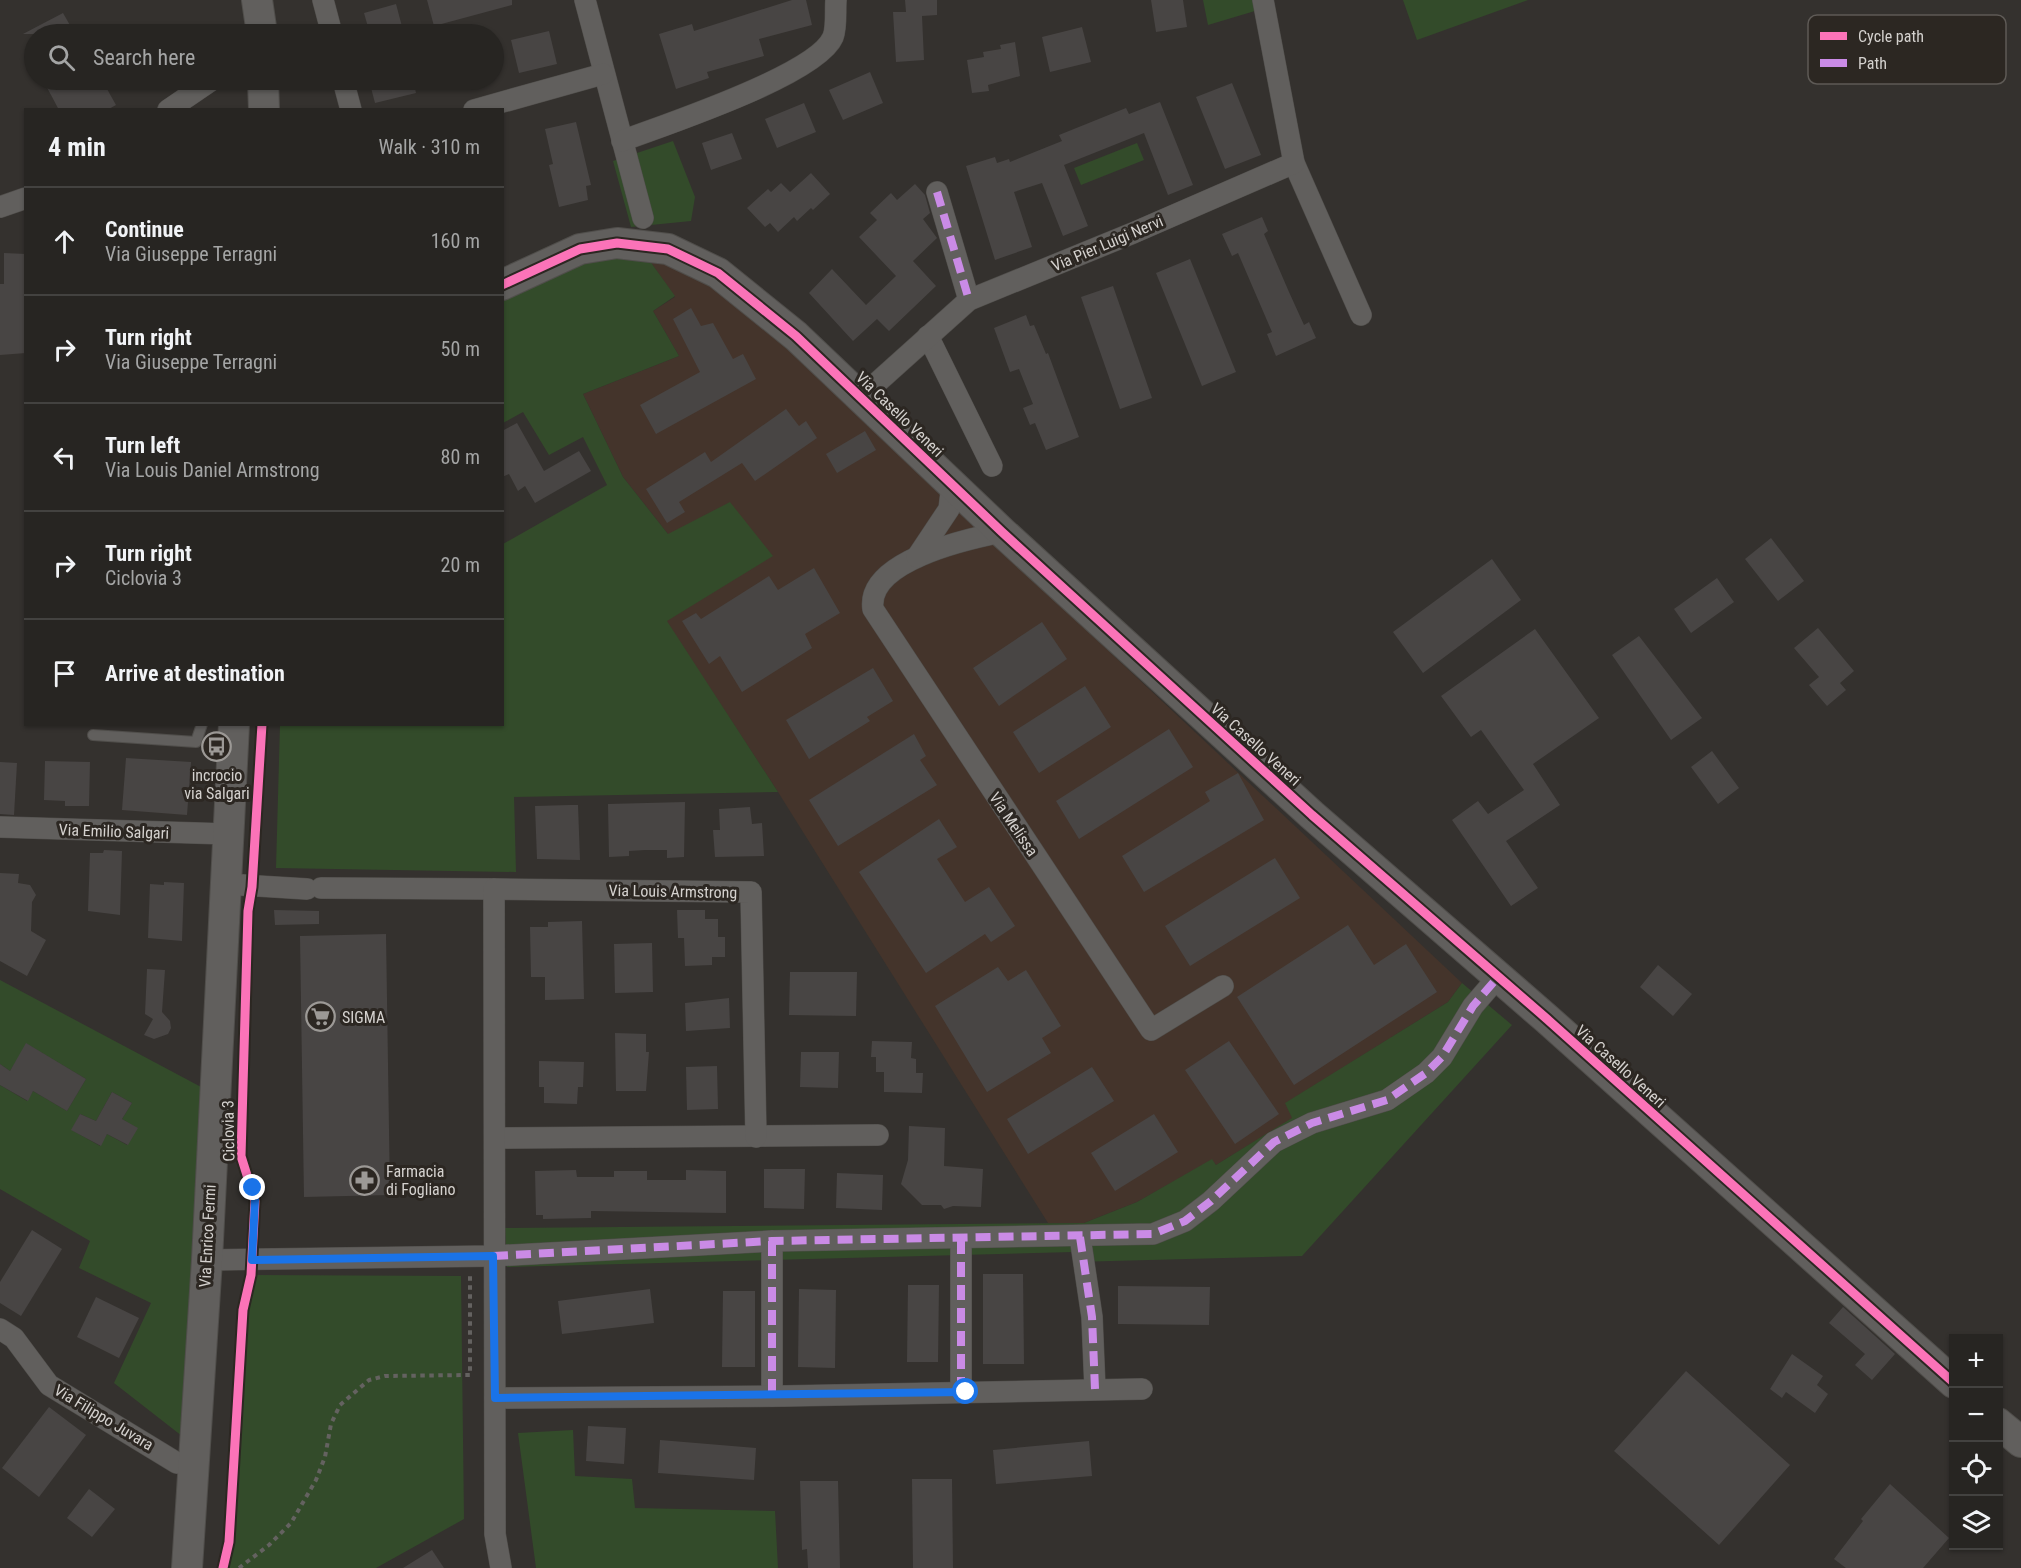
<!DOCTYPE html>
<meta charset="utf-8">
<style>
body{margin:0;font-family:"Roboto Condensed",sans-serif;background:#33312f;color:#f1f3f6}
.controls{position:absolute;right:18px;bottom:18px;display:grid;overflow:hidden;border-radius:0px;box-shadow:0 2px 4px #0004}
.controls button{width:54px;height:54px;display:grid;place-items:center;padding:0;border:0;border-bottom:2px solid #434240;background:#272522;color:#f1f3f6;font:30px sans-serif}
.stop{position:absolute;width:18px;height:18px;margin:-14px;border:4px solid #1a73e8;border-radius:50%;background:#fff}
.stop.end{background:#1a73e8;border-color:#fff;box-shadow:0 2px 6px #0008}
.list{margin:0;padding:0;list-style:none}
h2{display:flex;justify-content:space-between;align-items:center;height:78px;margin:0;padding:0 24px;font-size:26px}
h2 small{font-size:20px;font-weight:400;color:#a4a5a5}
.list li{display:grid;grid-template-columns:39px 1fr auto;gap:18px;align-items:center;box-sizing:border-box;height:108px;padding:0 24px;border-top:2px solid #434240}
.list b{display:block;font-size:22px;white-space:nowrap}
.list p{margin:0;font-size:20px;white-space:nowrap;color:#a4a5a5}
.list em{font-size:20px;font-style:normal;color:#a4a5a5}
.icon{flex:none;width:33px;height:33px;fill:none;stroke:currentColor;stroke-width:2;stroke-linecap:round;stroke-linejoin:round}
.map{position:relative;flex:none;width:2021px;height:1568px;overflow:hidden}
.search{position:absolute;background:#272522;box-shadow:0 2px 4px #0004;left:24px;top:24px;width:480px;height:66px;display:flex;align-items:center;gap:15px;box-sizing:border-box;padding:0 21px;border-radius:33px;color:#a4a5a5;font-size:22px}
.panel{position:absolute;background:#272522;box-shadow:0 2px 4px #0004;left:24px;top:108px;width:480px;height:618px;border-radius:0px}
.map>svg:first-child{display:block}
.industrial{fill:#44342b}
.green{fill:#334b2a;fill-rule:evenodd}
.building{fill:#484544}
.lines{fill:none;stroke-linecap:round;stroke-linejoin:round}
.lane-casing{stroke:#504e4b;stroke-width:12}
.street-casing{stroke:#504e4b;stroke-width:22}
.secondary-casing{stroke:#504e4b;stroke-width:32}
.path{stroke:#646260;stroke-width:4;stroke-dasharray:4.5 4.5;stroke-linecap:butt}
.lane{stroke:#615f5d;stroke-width:10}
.street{stroke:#615f5d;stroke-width:21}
.secondary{stroke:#615f5d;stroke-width:30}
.quiet{stroke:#ca8be6;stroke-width:8;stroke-dasharray:15 8;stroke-linecap:butt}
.cycleway-casing{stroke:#2c2722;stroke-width:13}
.cycleway{stroke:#fb73b8;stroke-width:9}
.route{stroke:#1a73e8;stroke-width:8}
.labels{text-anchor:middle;stroke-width:6;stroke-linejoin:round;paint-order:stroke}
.street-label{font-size:16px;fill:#d4d1ce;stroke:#2c2722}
.poi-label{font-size:16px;fill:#d4d1ce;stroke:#2c2722;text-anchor:start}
.key{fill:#2c2722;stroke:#5e5a56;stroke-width:1.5}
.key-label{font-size:16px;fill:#d4d1ce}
</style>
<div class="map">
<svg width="2021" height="1568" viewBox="0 0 2021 1568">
<rect width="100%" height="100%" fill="#34312e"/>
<path class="industrial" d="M647,257L716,282L1462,983L1448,1002L1286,1103L1293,1118L1216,1165L1212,1160L1137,1202L1084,1223H1048L778,792L666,621L772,555L668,534L623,477L583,394L679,356L653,311L675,297Z"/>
<g class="green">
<path d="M1203,0H1263L1265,8L1208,25Z"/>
<path d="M1403,0H1528L1417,40Z"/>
<path d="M673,141L695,197L691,221L631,227L613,161Z"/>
<path d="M1137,143L1144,160L1081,185L1074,168Z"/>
<path d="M582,257H647L675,296L653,311L679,356L583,394L623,477L668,534L730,502L773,556L667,621L778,792L514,797L516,872L276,868L280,725L502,724L503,544L607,485L583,437L549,455L523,412L503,423V296Z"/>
<path d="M0,980L203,1088L182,1436L114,1383L151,1303L79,1268L90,1241L0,1189V1085L27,1101L33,1091L67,1111L86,1079L27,1044L10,1071L0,1064ZM112,1092L132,1103L122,1119L137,1128L127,1145L107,1134L100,1146L72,1130L80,1114L96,1121Z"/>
<path d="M1462,983L1512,1025L1302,1256L1074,1262V1252L507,1267L505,1228L1084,1223L1137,1202L1212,1159L1216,1165L1292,1118L1285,1103L1448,1002Z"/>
<path d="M251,1275L461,1276L464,1519L376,1568H222L229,1542L243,1310Z"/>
<path d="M573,1430L575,1476L632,1479L635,1508L775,1511L778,1568H536L518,1433Z"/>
</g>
<g class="building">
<path d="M427,0H512V5L434,26Z"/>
<path d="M792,0H806L812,25L759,39L764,56L707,72L709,78L676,89L659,34L692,24L694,31Z"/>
<path d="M905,0H937V15L922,16L924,60L896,62L893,12H906Z"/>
<path d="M1151,0H1183L1187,27L1156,32Z"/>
<path d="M396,4L404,34H370L364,13Z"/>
<path d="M63,13L75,34H23Z"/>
<path d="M1082,27L1091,62L1050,72L1042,37Z"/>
<path d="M549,31L557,64L519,73L511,40Z"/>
<path d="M1015,42L1020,76L988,85L989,91L972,93L967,60L984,57L983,52L1001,49L1000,45Z"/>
<path d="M870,72L883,103L843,120L829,90Z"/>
<path d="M43,80H102L116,105L107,110H59Z"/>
<path d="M369,80H413L416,93L375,103Z"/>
<path d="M1232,83L1261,155L1225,169L1196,97Z"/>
<path d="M1160,102L1193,185L1168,195L1144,133L1064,165L1088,226L1063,236L1042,183L1014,192L1032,247L995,260L966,166L995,157L997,163L1009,159L1010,162L1062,141L1059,135L1126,108L1129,114Z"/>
<path d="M804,103L816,132L777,148L765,119Z"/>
<path d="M576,122L591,185L586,186L588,200L559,207L549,165L553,164L545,129Z"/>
<path d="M732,133L742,159L711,170L702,143Z"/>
<path d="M811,173L830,194L813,210L811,208L797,221L794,217L778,232L770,223L765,227L747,208L768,189L771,192L781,183L790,192Z"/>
<path d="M915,184L925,195L930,213L923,219L937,238L913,261L936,286L889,331L877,319L853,341L809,293L832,269L866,305L896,276L859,237L877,220L870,213L891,193L897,200Z"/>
<path d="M1262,217L1268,231L1264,234L1289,292L1304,325L1309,322L1316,338L1276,356L1267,334L1272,332L1238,253L1232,256L1222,234Z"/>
<path d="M4,253L26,254V353L0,355V284H4Z"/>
<path d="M1190,259L1236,372L1202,386L1156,273Z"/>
<path d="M1113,286L1152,398L1120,409L1081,297Z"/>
<path d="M691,308L701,326L713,323L733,359L743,354L756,379L656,434L640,405L700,372L673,319Z"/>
<path d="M1026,315L1030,326L1034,325L1046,354L1048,353L1079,437L1046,450L1035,423L1030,425L1023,408L1033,404L1019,369L1010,372L994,328Z"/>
<path d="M786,409L799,426L806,421L817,438L755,481L742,463L679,502L685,512L667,523L646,489L705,452L711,462Z"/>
<path d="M517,423L544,471L579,451L591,471L535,503L525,486L518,491L509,474L502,477V431Z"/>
<path d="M865,431L876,450L837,473L826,454Z"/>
<path d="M1771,538L1804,581L1778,601L1745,559Z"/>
<path d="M1492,559L1521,600L1423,673L1393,632Z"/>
<path d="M814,568L840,613L805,634L812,648L742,692L720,656L709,664L682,621L696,613L701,619L769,576L778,590Z"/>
<path d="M1717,578L1734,602L1691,633L1674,609Z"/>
<path d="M1042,622L1067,659L999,706L973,668Z"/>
<path d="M1818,628L1854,671L1840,683L1846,690L1827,706L1809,685L1819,677L1794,648Z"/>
<path d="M1535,629L1599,718L1533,764L1560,805L1506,841L1538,888L1511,906L1452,820L1478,801L1488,814L1524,790L1481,730L1471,737L1441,696Z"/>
<path d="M1639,636L1702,718L1671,740L1612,655Z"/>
<path d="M873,668L893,701L867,717L870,721L809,759L786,720Z"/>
<path d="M1085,686L1111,727L1039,773L1013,732Z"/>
<path d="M1169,729L1193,767L1079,839L1056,801Z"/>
<path d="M914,734L926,756L920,760L937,785L838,846L809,800Z"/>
<path d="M1712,751L1739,788L1718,804L1691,767Z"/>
<path d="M126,758L191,762L187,815L122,810Z"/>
<path d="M45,761L90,762L89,806H65V801L44,800Z"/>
<path d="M0,762L17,763L14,815L0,814Z"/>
<path d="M1238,773L1264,820L1144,892L1122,856L1210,801L1205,792Z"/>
<path d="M685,802L684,857L667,858V850H645L629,851V856L609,857L608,804Z"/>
<path d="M570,805H578L580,860L537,859L535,806Z"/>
<path d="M750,807L752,824L762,823L764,856L715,857L713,830H720L719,809Z"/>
<path d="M939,819L957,847L937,859L965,902L989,887L1015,926L991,942L985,934L926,973L859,872Z"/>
<path d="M104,850L122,851L120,915L88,911L90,853H103Z"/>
<path d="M1275,858L1300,898L1190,966L1165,926Z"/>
<path d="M0,873L19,874L18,883L30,885L36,895L32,902L31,931L46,940L27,976L0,961Z"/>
<path d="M164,882L184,883L182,941L148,938L150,884L164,885Z"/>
<path d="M274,910L319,911V924L275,925Z"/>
<path d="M677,910H705V919H718V937H725V957H712V965L685,966L684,938H678Z"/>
<path d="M582,921L584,999L545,1000V977H531L530,927H548V922Z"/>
<path d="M1348,925L1374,965L1406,944L1437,992L1294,1085L1237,997Z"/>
<path d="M386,934L390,1195L304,1197L300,936Z"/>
<path d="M652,943L653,992L615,993L614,944Z"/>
<path d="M1658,965L1692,994L1673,1016L1640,987Z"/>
<path d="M998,967L1008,981L1026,970L1061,1026L1042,1038L1051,1053L987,1092L935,1006Z"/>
<path d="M147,969L165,970L162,1012L170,1021L171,1028L168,1034L154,1039L144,1035L153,1019L145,1014Z"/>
<path d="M790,972H857L856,1016L789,1015Z"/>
<path d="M729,998L730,1028L686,1031L685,1003Z"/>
<path d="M615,1033L646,1034V1052H649L646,1091H616Z"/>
<path d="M872,1041L912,1042L911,1058L916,1059V1073H923L922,1093L884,1092V1072H876V1057H871Z"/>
<path d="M1229,1041L1279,1114L1235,1144L1185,1070Z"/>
<path d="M26,1043L86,1079L67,1111L33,1091L28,1101L0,1085V1064L10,1071Z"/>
<path d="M801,1052H839L838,1088L800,1087Z"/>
<path d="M539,1061L584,1062L583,1087H578L577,1104L544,1103V1087H539Z"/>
<path d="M717,1066L718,1109L687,1110L686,1067Z"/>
<path d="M1092,1067L1114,1101L1028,1154L1007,1119Z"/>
<path d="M112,1092L132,1103L122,1119L138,1128L128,1145L107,1134L101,1146L71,1130L80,1114L96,1121Z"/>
<path d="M1154,1114L1178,1152L1115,1191L1091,1153Z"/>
<path d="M909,1126L945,1128L944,1166L983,1169L981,1207L953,1206L944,1209L941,1205H922L901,1184L908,1160Z"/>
<path d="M764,1169H805L804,1209L764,1208Z"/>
<path d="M576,1170L577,1177H614V1171H647V1180H686V1170L726,1171V1213L591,1211V1218L543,1219V1215H536L535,1171Z"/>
<path d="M837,1173L883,1175L882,1210L836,1208Z"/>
<path d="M32,1230L62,1249L21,1316L0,1303V1282Z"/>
<path d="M983,1274H1023L1024,1364H983Z"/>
<path d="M908,1285H939L938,1362H907Z"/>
<path d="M1118,1286L1210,1287L1209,1325L1118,1324Z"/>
<path d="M650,1289L654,1323L562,1334L558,1301Z"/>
<path d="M799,1289L836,1290L835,1368L798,1367Z"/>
<path d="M723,1291H755V1367H722Z"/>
<path d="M96,1297L139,1318L119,1358L77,1337Z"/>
<path d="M1843,1307L1895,1354L1872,1380L1855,1365L1865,1354L1829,1323Z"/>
<path d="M1792,1354L1823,1376L1817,1385L1828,1394L1815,1413L1786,1392L1782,1398L1770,1389Z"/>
<path d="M1686,1371L1790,1465L1719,1545L1614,1451Z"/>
<path d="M49,1407L86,1435L39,1497L2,1468Z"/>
<path d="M588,1426L626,1428L624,1464L586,1461Z"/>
<path d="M660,1440L756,1448L754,1480L658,1473Z"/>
<path d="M1089,1441L1092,1476L996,1484L993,1450Z"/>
<path d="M912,1479H952L953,1568H913Z"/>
<path d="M800,1481H838L840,1568H808L807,1549L802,1550Z"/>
<path d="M1890,1484L1949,1538L1923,1568H1846L1834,1559L1863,1521L1861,1519Z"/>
<path d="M89,1489L115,1509L92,1537L67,1518Z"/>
<path d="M432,1550L444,1568H403Z"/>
</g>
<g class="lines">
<defs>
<path id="lane" d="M93,735L196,742L202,724"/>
<g id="street">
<path d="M323,0L332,34"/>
<path d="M585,0L643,218"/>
<path d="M343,80L351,110"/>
<path d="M168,110L212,80"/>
<path d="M474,110L603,74"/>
<path d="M622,141C664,125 817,75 833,37C837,27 835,10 836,0"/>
<path d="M1294,163L1361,315"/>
<path d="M937,192L969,300"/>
<path d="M0,207L26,198"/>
<path d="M928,336L992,466"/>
<path d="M861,397L969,300L1133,233L1294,163L1263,0"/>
<path d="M1002,532C967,539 866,561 873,609L1151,1030L1223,986"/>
<path d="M917,557L949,509L952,484"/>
<path d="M0,827L228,834"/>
<path d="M225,884L307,889"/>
<path d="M321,888L494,889"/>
<path d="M495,1138L878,1135"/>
<path d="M1080,1237L1092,1317L1095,1389"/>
<path d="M961,1239V1392"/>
<path d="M772,1241V1396"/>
<path d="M207,1260L493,1256L772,1241L1153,1234L1185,1221L1211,1201L1274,1142L1312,1123L1387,1100L1426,1073L1442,1057L1473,1006L1498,977"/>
<path d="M0,1329L14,1338L49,1385L177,1463L194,1464"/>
<path d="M495,1398L784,1396L1142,1389"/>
<path d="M501,1568L495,1534L494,889L751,892L756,1137"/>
</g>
<g id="secondary">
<path d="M257,0L262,34"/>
<path d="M263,80L264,110"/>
<path d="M502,285L580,249L617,243L668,249L718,273L796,336L1002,532L1312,815L1547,1019L1954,1383"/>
<path d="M1998,1423L2021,1442"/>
<path d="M187,1568L207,1260L234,724"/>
</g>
</defs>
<use href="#lane" class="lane-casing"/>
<use href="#street" class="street-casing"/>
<use href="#secondary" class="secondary-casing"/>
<path class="path" d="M239,1568L269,1545L291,1523L316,1480L325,1457L331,1424L340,1405L369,1380L385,1376L470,1375V1276"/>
<use href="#lane" class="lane"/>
<use href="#street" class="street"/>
<use href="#secondary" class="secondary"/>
<g class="quiet">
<path d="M937,192L969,300"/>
<path d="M1080,1237L1092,1317L1095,1389"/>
<path d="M961,1239V1392"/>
<path d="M772,1241V1396"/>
<path d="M493,1256L772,1241L1153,1234L1185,1221L1211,1201L1274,1142L1312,1123L1387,1100L1426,1073L1442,1057L1473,1006L1498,977"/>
</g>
<defs>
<g id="cycleway">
<path d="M502,285L580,249L617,243L668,249L718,273L796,336L1002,532L1312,815L1547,1019L1954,1383"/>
<path d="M223,1568L229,1542L243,1310L251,1275L255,1201L241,1156L248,911L252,887L262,724"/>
</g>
</defs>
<use href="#cycleway" class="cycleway-casing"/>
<use href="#cycleway" class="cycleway"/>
</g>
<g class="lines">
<path class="route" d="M253,1188L255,1200L252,1260L493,1256L495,1398L966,1392"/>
</g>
<defs>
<symbol id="bus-ring" viewBox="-11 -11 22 22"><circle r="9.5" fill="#2c2722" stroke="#9c9996" stroke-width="1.5"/><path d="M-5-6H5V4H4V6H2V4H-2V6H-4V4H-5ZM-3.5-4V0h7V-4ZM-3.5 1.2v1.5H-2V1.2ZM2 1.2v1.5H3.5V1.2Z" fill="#9c9996"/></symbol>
<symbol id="supermarket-ring" viewBox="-11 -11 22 22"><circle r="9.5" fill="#2c2722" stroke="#9c9996" stroke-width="1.5"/><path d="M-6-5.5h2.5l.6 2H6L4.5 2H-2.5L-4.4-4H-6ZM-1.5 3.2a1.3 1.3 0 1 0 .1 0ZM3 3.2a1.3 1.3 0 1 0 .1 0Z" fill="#9c9996"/></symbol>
<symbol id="pharmacy-ring" viewBox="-11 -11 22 22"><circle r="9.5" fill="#2c2722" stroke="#9c9996" stroke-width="1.5"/><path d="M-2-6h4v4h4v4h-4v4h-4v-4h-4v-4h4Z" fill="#9c9996"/></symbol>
</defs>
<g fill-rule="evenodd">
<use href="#bus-ring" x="200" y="730" width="33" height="33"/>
<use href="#supermarket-ring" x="304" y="1000" width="33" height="33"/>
<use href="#pharmacy-ring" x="348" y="1164" width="33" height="33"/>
</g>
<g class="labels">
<g class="street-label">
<text transform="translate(1107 243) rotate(-23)" y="6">Via Pier Luigi Nervi</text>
<text transform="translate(900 414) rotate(44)" y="6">Via Casello Veneri</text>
<text transform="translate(1256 744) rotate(42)" y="6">Via Casello Veneri</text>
<text transform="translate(1014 824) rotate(56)" y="6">Via Melissa</text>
<text transform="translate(114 831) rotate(2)" y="6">Via Emilio Salgari</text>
<text transform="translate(673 891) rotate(1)" y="6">Via Louis Armstrong</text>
<text transform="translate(1621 1066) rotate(42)" y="6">Via Casello Veneri</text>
<text transform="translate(228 1131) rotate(-91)" y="6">Ciclovia 3</text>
<text transform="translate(207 1236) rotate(-87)" y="6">Via Enrico Fermi</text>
<text transform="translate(104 1417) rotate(31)" y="6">Via Filippo Juvara</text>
</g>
<g class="poi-label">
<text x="217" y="781" text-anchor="middle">incrocio<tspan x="217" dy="18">via Salgari</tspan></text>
<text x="342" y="1023">SIGMA</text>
<text x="386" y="1177">Farmacia<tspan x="386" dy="18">di Fogliano</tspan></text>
</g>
</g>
<rect x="1808" y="15" width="198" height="69" rx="9" class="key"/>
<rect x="1820" y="32" width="27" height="8" fill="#fb73b8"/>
<rect x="1820" y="59" width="27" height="8" fill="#ca8be6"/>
<g class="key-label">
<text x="1858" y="42">Cycle path</text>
<text x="1858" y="69">Path</text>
</g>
</svg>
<div class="controls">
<button>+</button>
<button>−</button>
<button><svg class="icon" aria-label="locate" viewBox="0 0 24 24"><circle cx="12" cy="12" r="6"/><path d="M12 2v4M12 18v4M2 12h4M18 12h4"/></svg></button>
<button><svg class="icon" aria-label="layers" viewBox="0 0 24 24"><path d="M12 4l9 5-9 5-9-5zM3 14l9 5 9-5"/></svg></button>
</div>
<div class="stop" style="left:966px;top:1392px"></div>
<div class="stop end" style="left:253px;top:1188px"></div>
<div class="search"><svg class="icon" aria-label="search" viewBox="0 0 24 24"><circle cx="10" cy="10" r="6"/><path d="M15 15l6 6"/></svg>Search here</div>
<section class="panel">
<h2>4 min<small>Walk · 310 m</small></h2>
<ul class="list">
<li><svg class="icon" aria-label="ahead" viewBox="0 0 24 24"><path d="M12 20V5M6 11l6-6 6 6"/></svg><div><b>Continue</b><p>Via Giuseppe Terragni</p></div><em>160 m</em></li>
<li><svg class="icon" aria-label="right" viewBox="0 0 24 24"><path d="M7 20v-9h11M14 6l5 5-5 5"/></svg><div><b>Turn right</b><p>Via Giuseppe Terragni</p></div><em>50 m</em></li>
<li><svg class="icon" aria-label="left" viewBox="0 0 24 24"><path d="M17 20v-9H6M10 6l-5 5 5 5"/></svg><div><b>Turn left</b><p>Via Louis Daniel Armstrong</p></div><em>80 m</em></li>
<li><svg class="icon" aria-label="right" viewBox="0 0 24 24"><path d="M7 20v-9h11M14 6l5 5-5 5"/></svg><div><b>Turn right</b><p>Ciclovia 3</p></div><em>20 m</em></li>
<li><svg class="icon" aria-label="arrive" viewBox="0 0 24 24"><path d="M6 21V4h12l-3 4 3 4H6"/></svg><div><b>Arrive at destination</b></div></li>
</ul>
</section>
</div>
